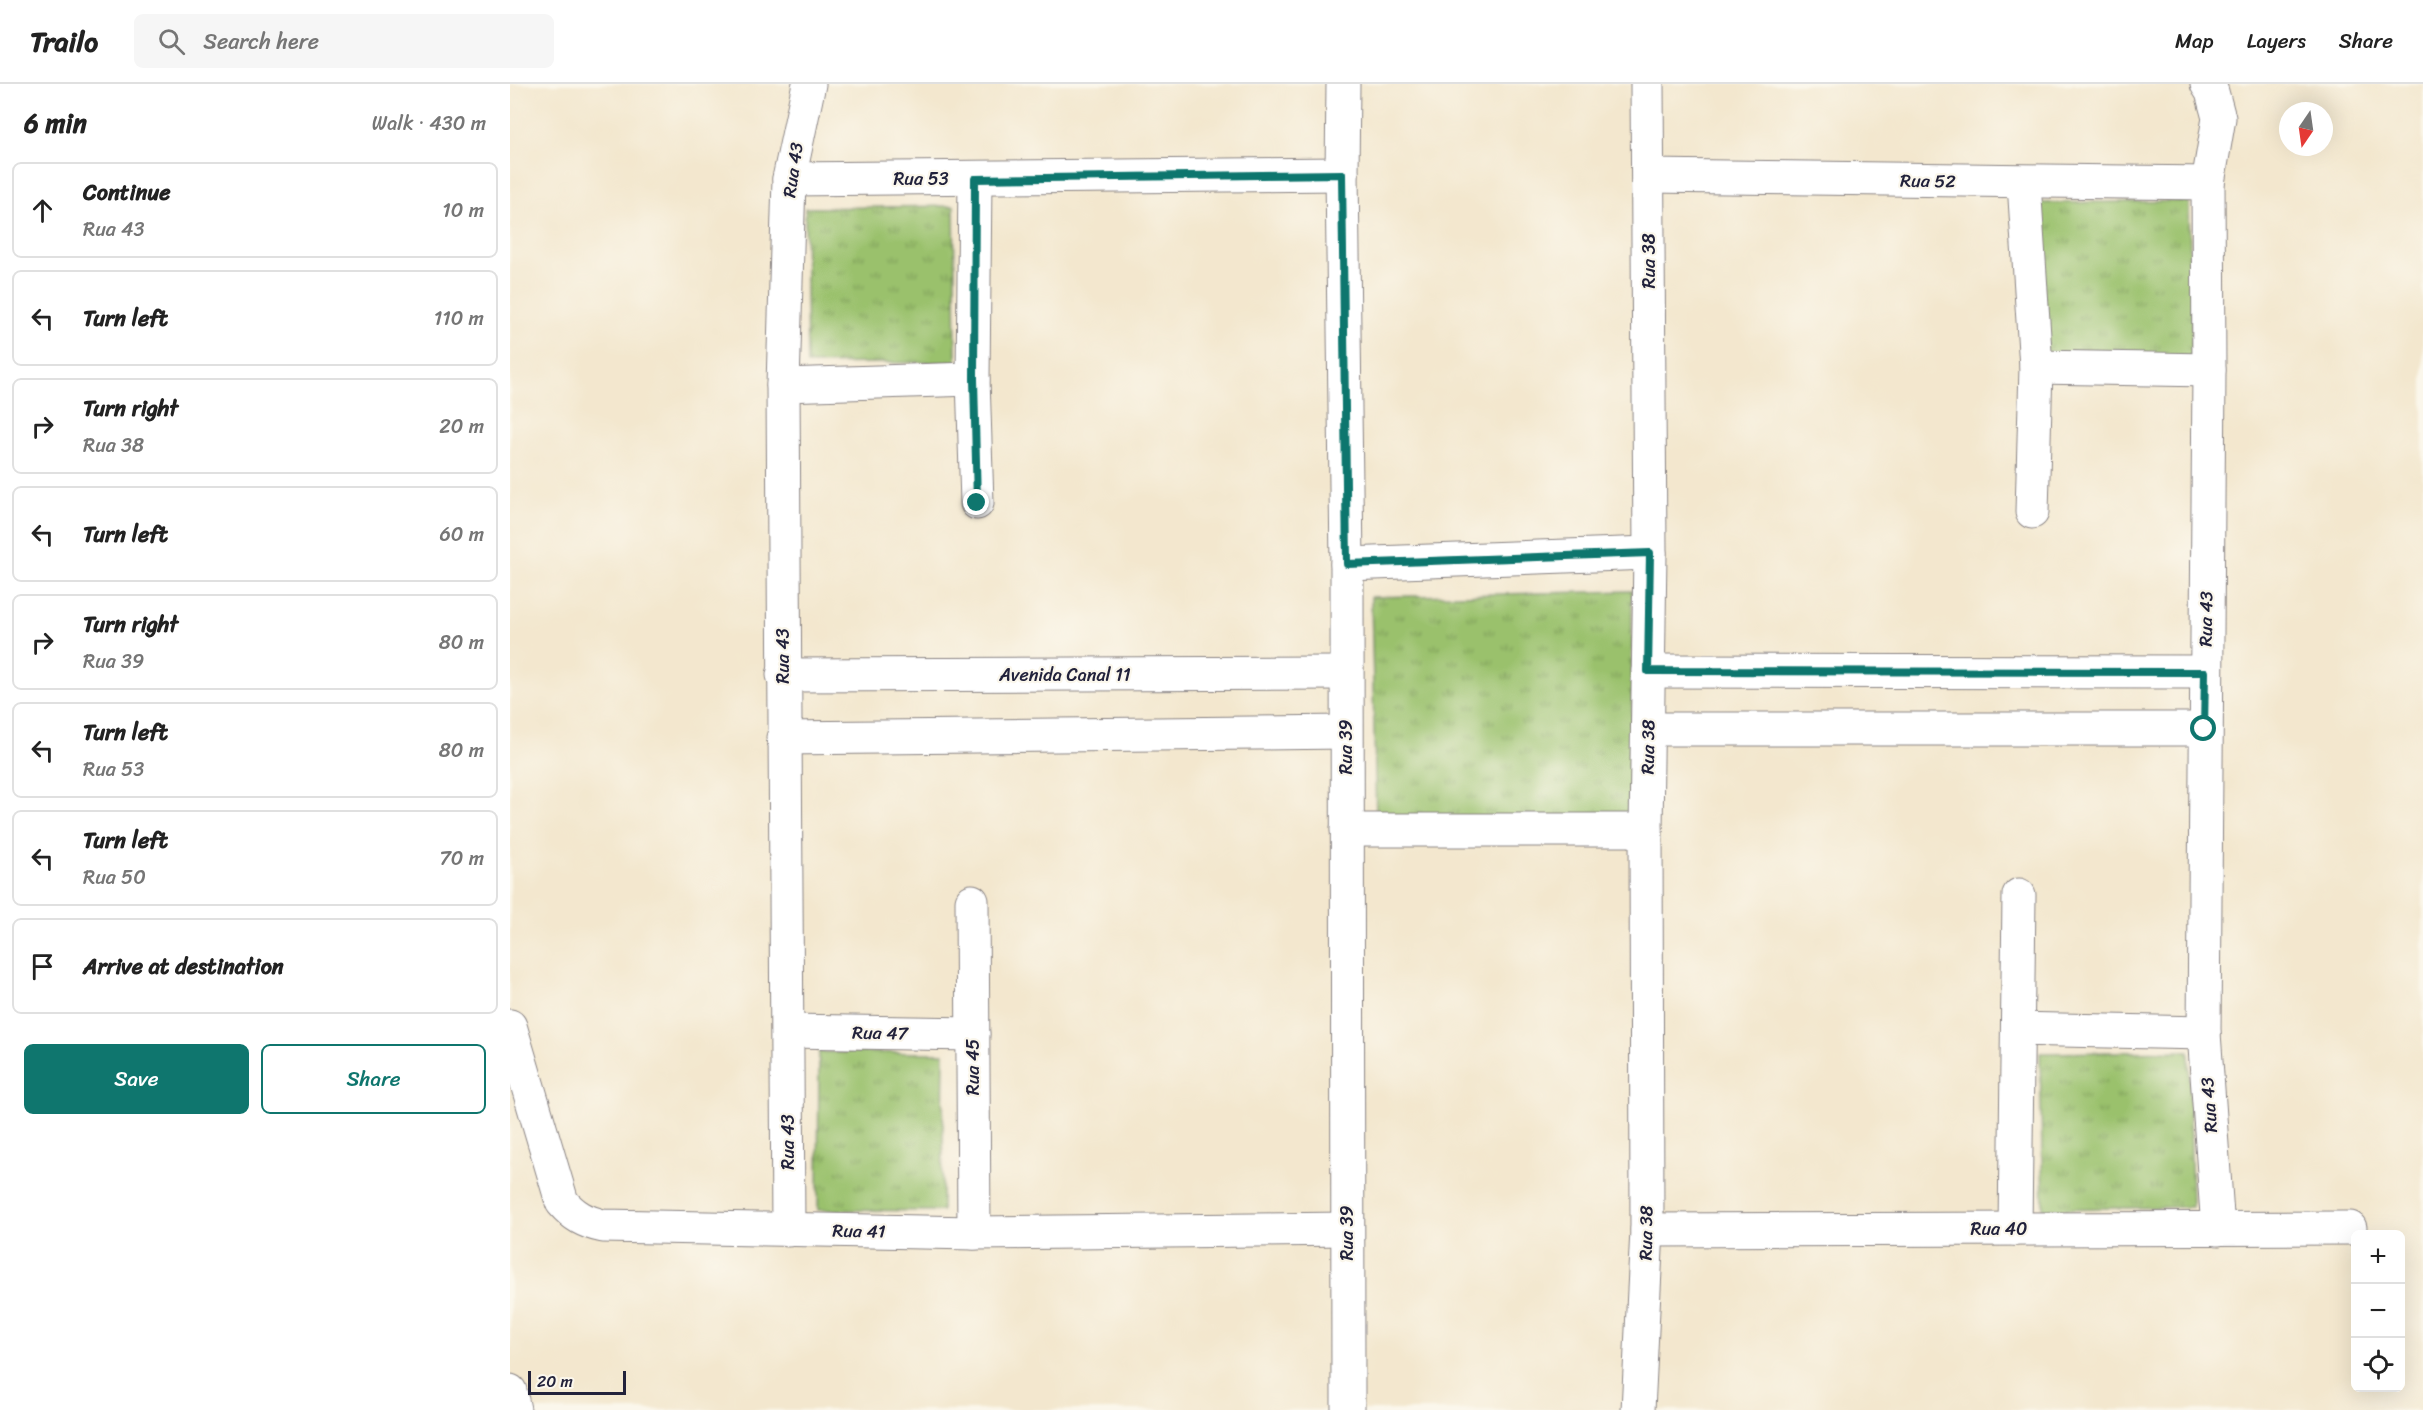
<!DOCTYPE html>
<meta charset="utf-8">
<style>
body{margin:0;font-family:Sriracha,sans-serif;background:#f6f6f6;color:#222}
.controls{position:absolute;right:18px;bottom:18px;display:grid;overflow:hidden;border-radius:9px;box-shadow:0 6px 24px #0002}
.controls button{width:54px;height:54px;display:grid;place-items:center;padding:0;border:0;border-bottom:2px solid #e0e0e0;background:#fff;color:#222;font:30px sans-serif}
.compass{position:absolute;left:1769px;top:18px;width:54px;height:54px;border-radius:50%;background:#fff;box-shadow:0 6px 24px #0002;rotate:193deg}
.scale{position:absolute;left:18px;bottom:15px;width:98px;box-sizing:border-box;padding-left:6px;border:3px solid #22223b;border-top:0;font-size:16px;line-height:21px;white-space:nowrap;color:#22223b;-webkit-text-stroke:4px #fbf7ec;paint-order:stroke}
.stop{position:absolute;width:18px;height:18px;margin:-14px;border:4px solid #0f766e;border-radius:50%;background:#fff}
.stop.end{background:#0f766e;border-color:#fff;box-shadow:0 2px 6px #0008}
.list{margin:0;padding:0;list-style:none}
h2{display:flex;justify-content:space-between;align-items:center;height:78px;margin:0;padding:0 24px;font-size:26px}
h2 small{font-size:20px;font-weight:400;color:#767676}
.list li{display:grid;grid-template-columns:39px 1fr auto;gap:18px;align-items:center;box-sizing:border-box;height:96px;margin:0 12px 12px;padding:0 12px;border:2px solid #e0e0e0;border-radius:9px}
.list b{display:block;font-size:22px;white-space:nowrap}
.list p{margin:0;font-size:20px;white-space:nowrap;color:#767676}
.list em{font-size:20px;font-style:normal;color:#767676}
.actions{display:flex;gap:12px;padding:18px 24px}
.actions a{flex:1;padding:14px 0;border:2px solid #0f766e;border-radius:9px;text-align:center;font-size:21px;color:#0f766e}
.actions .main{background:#0f766e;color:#fff}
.icon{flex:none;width:33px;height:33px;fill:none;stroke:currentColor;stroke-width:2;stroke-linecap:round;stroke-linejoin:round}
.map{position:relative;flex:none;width:1913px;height:1326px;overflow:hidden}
header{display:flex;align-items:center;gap:36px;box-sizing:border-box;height:84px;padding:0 30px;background:#fff;border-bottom:2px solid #e0e0e0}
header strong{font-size:28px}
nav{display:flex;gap:33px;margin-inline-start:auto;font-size:21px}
.search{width:420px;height:54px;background:#f6f6f6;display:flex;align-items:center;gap:15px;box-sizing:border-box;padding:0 21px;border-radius:9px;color:#767676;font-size:22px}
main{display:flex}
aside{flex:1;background:#fff}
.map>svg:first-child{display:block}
.grass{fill:url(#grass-tufts);stroke:#5e7254;stroke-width:1.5}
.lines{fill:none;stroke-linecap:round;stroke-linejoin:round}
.minor-casing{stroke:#8a8484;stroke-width:35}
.minor{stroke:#fff;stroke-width:33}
.route{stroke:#0f766e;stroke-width:8}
.labels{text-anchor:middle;stroke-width:4.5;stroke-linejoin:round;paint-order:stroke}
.street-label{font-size:18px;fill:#22223b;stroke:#fbf7ec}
</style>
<header>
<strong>Trailo</strong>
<div class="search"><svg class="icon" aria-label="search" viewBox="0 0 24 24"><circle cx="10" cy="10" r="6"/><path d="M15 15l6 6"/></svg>Search here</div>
<nav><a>Map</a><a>Layers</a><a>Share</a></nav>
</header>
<main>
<aside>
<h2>6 min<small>Walk · 430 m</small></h2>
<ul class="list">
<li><svg class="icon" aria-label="ahead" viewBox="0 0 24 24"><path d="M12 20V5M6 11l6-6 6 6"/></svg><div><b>Continue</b><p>Rua 43</p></div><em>10 m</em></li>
<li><svg class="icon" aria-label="left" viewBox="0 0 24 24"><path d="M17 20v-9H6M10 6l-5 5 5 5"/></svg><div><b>Turn left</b></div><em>110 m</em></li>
<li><svg class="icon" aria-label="right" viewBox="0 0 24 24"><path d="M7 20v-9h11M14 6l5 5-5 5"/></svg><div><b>Turn right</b><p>Rua 38</p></div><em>20 m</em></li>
<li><svg class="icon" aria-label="left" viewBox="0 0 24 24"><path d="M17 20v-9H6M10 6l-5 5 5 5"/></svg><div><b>Turn left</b></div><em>60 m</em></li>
<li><svg class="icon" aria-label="right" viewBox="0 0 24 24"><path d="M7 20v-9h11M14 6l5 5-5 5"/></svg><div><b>Turn right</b><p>Rua 39</p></div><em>80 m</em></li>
<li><svg class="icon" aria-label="left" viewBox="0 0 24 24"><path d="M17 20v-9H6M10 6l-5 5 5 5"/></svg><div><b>Turn left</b><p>Rua 53</p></div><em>80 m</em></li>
<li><svg class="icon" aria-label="left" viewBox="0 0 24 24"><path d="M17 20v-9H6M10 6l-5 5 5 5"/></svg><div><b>Turn left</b><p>Rua 50</p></div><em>70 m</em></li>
<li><svg class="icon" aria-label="arrive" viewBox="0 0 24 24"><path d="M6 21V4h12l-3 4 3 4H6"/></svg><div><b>Arrive at destination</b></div></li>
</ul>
<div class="actions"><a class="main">Save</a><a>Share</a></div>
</aside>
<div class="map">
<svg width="1913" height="1326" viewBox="0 0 1913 1326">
<defs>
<pattern id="grass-tufts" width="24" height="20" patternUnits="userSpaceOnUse" patternTransform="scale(1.5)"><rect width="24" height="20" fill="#9ac16c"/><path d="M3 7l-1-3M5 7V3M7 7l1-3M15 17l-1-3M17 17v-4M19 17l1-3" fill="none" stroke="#7d9c5a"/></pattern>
</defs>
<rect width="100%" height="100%" fill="#fbf7ec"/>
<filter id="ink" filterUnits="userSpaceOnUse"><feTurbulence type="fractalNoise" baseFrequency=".0167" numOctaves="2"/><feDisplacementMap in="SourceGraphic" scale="12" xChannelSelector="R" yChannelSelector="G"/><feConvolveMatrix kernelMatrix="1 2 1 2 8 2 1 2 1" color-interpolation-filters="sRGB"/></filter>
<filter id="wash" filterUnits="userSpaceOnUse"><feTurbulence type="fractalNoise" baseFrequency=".008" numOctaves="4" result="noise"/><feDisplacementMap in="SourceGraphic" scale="24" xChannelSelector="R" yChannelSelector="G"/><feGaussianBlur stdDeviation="1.35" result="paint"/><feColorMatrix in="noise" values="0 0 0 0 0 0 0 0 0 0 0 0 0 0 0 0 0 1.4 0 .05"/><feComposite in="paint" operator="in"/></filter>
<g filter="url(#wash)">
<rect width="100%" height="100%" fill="#f3e7ce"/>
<g class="grass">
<path d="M1679,117L1682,273L1533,275L1531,119Z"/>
<path d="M444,122L446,278L297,280L295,124Z"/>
<path d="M1122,507V740L866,735L861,513Z"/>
<path d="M1679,967L1682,1123L1533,1125L1530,969Z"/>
<path d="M309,968L434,969L432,1127L308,1126Z"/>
</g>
</g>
<g filter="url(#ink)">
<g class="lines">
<defs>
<g id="minor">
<path d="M833,0L832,90L837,480L838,1326"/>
<path d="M1697,0L1702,8L1709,34L1698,99L1699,286L1694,949L1708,1145"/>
<path d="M1139,92L1698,99"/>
<path d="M279,95L832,90"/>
<path d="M465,95L463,295L467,419"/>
<path d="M1514,99L1526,283L1522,428"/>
<path d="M1526,283L1699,286"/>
<path d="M273,301L463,295"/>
<path d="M837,480L1140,469"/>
<path d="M1138,587L1695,588"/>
<path d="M273,591L836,589"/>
<path d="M1138,645H1694"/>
<path d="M273,654L836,648"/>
<path d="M837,746H1136"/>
<path d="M462,817L464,1149"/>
<path d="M0,942L52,1118C64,1132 75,1138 93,1142L464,1149L837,1145"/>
<path d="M1508,945L1694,949"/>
<path d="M278,947L463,950"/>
<path d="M1505,1145L1509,811"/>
<path d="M278,1146L273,301L279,95L299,0"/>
<path d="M1137,1146L1840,1144"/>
<path d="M0,1307L4,1326"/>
<path d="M1128,1326L1137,1146L1136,746L1140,469L1137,0"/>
</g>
</defs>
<use href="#minor" class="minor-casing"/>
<use href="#minor" class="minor"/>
</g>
</g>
<g class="lines" filter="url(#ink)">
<path class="route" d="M467,419L464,295L465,95L832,90L837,480L1140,469L1138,587L1695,588L1694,645"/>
</g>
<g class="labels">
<g class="street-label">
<text transform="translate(283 86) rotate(-82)" y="6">Rua 43</text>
<text x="411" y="101">Rua 53</text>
<text transform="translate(1418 97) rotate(1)" y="6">Rua 52</text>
<text transform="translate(1139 177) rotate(-90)" y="6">Rua 38</text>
<text transform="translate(1696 535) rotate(-89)" y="6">Rua 43</text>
<text transform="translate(273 572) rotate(-90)" y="6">Rua 43</text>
<text x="555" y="597">Avenida Canal 11</text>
<text transform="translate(836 663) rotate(-90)" y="6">Rua 39</text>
<text transform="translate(1138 663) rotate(-89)" y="6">Rua 38</text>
<text transform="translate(370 949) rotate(1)" y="6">Rua 47</text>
<text transform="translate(463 983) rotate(-90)" y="6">Rua 45</text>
<text transform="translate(1699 1021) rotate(-94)" y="6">Rua 43</text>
<text transform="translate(278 1058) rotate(-90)" y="6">Rua 43</text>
<text x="1489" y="1151">Rua 40</text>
<text transform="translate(349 1147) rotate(1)" y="6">Rua 41</text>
<text transform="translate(837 1149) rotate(-90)" y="6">Rua 39</text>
<text transform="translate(1136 1149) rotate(-89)" y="6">Rua 38</text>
</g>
</g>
</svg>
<div class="controls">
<button>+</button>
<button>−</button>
<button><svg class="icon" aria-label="locate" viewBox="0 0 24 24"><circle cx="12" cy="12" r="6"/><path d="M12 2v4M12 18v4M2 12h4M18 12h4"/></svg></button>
</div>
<svg class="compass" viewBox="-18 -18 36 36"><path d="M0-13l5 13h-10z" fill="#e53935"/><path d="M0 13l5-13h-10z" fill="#767676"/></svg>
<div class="scale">20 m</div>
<div class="stop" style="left:1694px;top:645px"></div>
<div class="stop end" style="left:467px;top:419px"></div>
</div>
</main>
